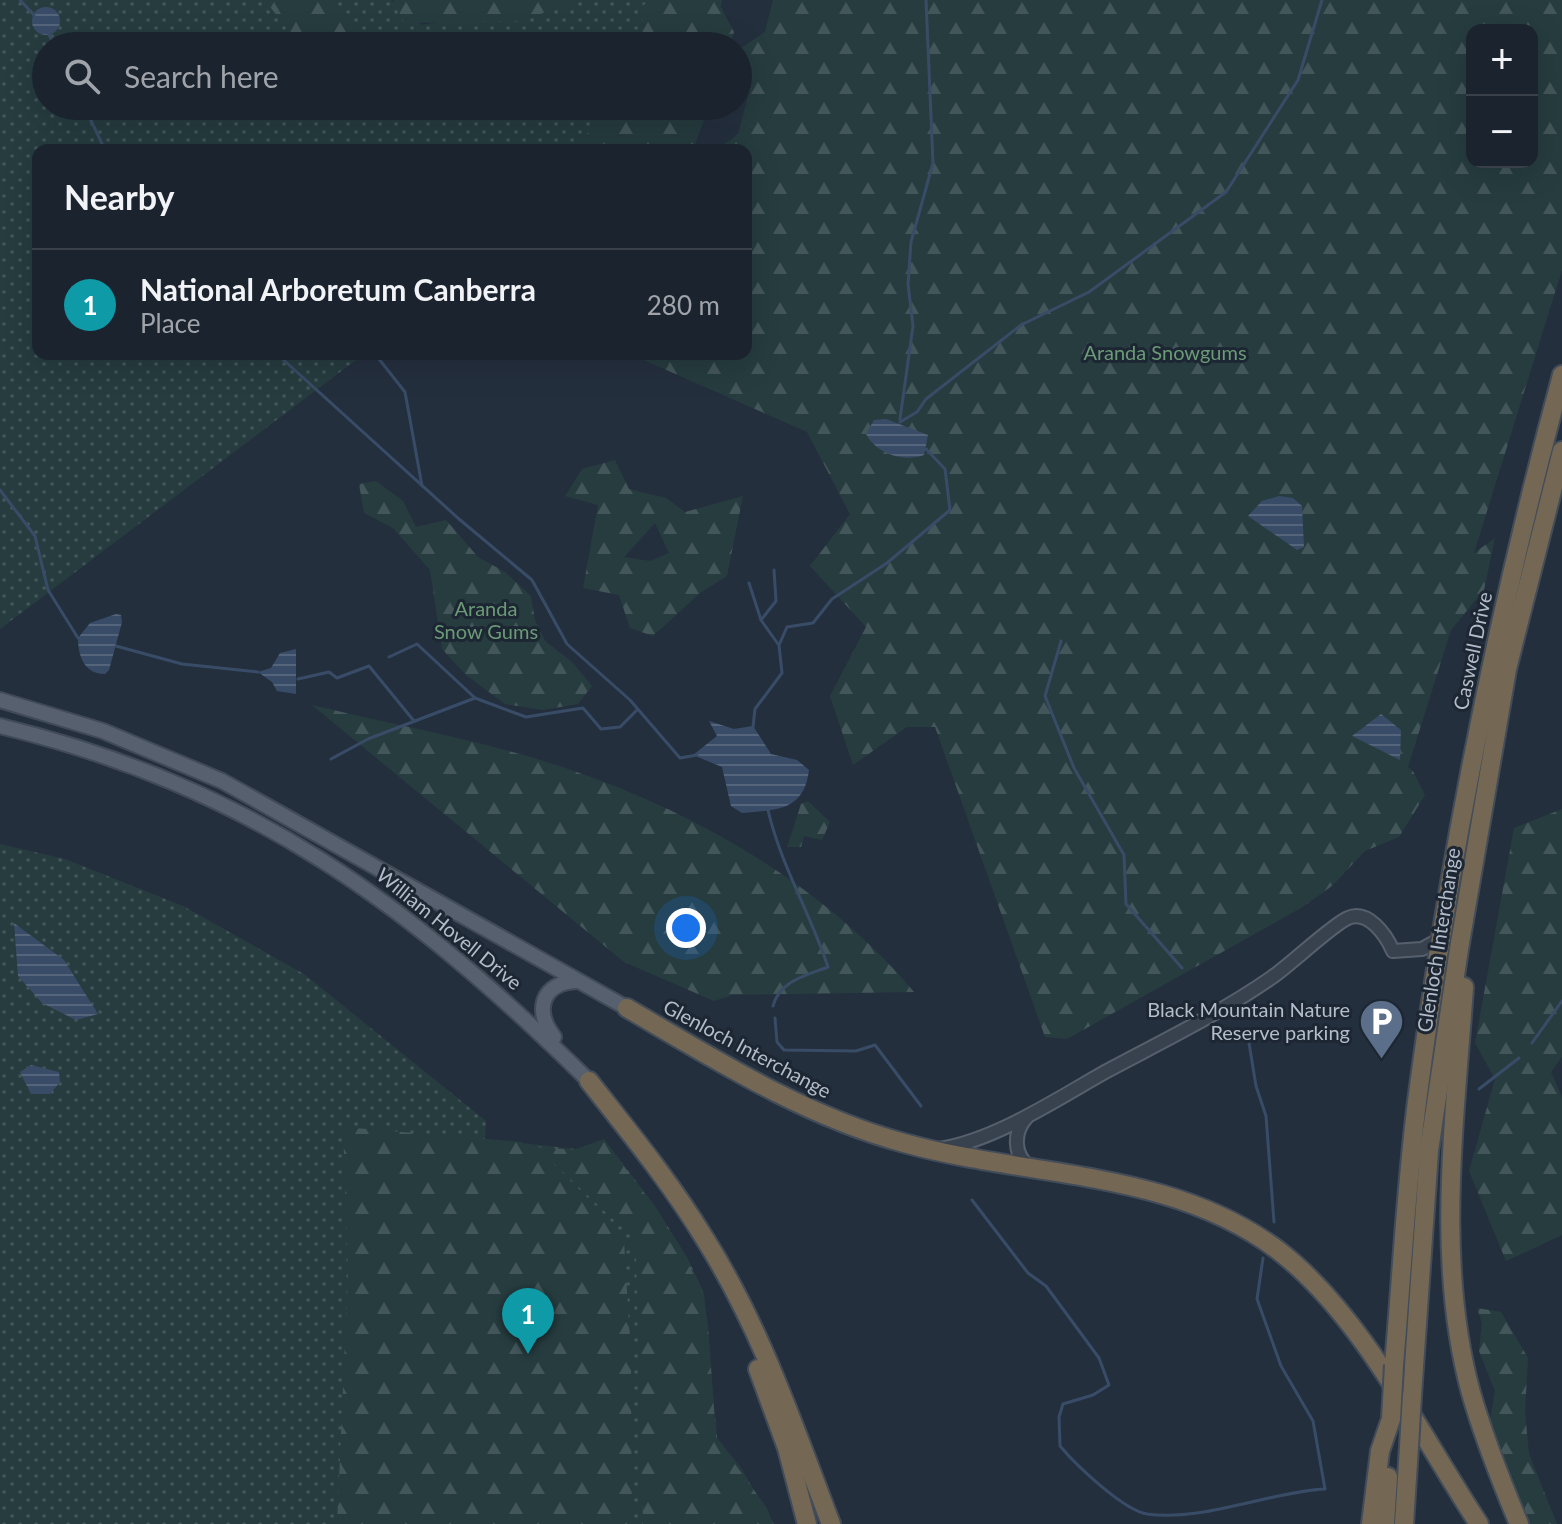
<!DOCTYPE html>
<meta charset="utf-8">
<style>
body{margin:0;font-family:Lato,sans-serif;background:#242b36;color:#f1f3f6}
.controls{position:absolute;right:24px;top:24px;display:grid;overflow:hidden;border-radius:16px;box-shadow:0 8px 32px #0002}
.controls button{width:72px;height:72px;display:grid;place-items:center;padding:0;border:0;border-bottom:2px solid #39404a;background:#1b232e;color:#f1f3f6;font:40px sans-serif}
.you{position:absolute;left:686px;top:928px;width:28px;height:28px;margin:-20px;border:6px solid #fff;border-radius:50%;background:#1a73e8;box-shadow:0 0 0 12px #1a73e833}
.badge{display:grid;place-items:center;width:52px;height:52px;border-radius:50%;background:#8ab4f8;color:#fff;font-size:26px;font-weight:700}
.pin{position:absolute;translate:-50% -66px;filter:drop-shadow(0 2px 4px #0008)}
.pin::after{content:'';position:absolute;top:42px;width:28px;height:24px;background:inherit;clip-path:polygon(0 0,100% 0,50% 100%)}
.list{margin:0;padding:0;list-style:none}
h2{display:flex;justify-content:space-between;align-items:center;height:104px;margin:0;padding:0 32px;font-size:34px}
h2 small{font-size:26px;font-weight:400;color:#a0a4aa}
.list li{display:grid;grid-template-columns:52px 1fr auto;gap:24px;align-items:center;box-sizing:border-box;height:112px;padding:0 32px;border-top:2px solid #39404a}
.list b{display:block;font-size:30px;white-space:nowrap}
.list p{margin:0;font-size:26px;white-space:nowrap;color:#a0a4aa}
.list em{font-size:26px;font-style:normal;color:#a0a4aa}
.icon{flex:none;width:44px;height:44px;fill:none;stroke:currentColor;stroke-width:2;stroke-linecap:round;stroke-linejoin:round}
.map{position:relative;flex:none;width:1562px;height:1524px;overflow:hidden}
.search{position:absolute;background:#1b232e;box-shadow:0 8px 32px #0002;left:32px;top:32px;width:720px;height:88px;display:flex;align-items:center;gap:20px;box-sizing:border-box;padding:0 28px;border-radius:44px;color:#a0a4aa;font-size:30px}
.panel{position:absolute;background:#1b232e;box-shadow:0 8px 32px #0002;left:32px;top:144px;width:720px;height:216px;border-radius:16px}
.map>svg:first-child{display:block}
.grass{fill:url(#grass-dots)}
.forest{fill:url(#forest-firs);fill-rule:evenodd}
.water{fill:url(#water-rules)}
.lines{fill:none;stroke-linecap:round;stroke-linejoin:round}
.stream{stroke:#394c67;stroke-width:3}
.minor-casing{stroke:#565f6c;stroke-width:16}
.major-casing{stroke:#414a57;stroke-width:18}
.highway-casing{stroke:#434c59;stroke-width:22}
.minor{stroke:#38414e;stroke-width:12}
.major{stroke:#56606e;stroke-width:14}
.highway{stroke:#746855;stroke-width:18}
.highway-bridge-casing{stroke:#434c59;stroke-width:22;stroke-linecap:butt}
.highway-bridge{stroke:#746855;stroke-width:18}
.labels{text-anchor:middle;stroke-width:6;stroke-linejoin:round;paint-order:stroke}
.park-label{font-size:20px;fill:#6b9a76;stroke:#1d2633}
.street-label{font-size:20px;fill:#b4bcc9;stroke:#1d2633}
.poi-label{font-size:20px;fill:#b4bcc9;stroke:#1d2633;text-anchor:end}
</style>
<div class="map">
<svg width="1562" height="1524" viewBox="0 0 1562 1524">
<defs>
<pattern id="grass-dots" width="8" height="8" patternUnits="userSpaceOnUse" patternTransform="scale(2)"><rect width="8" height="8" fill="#263c3f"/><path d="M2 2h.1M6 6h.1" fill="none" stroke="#435659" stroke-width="1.8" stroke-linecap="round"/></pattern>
<pattern id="forest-firs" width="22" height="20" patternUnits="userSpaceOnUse" patternTransform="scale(2)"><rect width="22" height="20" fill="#263c3f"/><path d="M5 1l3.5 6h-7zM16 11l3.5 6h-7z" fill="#435659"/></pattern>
<pattern id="water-rules" width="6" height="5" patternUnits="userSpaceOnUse" patternTransform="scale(2)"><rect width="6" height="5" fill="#394c67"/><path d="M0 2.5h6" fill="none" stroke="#53647b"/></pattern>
</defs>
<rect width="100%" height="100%" fill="#242f3e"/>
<g class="grass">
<path d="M0,0H391L422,25L555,0H722L710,46H46V106H693L634,150H38V354H364L0,629Z"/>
<path d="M0,844L65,859L183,906L304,974L486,1121L485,1139L576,1149L604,1139L655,1206L688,1259L704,1293L717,1438L741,1468L774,1524H0Z"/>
</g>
<g class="forest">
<path d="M269,0H324L349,15L361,46H300L268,4Z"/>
<path d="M393,0H584L518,21L404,23Z"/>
<path d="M651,0H717L734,32L730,46H643L642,6Z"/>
<path d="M773,0H1562V270L1474,553L1495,538L1484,590L1451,630L1408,767L1413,771L1425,795L1399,837L1365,851L1332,886L1301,908L1067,1039L1045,1037L935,727H907L853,765L830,696L866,627L810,566L850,514L807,432L630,354H746V150H717L738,134L750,88L738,50L765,32ZM1472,30H1532V162H1472Z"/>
<path d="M618,106H709L693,150H587L581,139Z"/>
<path d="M615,460L629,489L666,498L685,512L743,496L727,576L700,593L653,636L630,628L619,595L583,588L598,505L565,496L582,469ZM655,523L669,553L650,561L624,557Z"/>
<path d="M376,481L403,501L416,527L446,520L478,557L505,572L531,596L535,620L545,641L572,662L592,686L578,704L543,710L505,704L466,675L442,649L430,570L393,528L364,513L359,484Z"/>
<path d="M312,705C398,726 487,741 571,770C698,813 827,888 914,992L732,995L714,1001L624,962Z"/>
<path d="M808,801L830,822L822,840L804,836L801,847H787L801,804Z"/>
<path d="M1562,809V1057L1551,1072L1562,1097V1235L1506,1261L1469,1171L1495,1079L1475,1043L1514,828Z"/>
<path d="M343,1127L522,1142L624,1240L631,1360L632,1524H337L348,1273Z"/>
<path d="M604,1140L653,1205L686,1258L702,1293L708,1324L716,1438L767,1508L773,1524H643L636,1256L630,1235L536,1147L577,1150Z"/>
<path d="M1477,1308L1501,1312L1528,1358L1525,1412L1529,1454L1557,1524H1528L1503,1464L1490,1420L1495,1391L1479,1351L1482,1323Z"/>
</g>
<g class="water">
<circle cx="46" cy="21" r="14"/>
<path d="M886,419L928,435L924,455C903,463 876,453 866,434L874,420Z"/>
<path d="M1279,496L1293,498L1302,506L1304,547L1297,550L1248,516L1262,501Z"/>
<path d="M116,614L121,615L122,622L109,670L105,674C84,674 78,656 78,638L90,623Z"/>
<path d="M296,649V694L277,691L272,682L258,672L271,668L280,653Z"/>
<path d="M1381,714L1401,730L1400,760L1352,736Z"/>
<path d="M709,721L734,729L753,726L771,754L797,760L809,770C804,811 777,810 742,813L731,806L722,767L693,755L717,736Z"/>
<path d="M14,923L64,960L98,1014L76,1020L42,1003L18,976Z"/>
<path d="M31,1065L59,1072L60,1082L50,1094H31L20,1072Z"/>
</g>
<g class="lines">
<g class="stream">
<path d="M20,0L34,15"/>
<path d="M49,35L55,46"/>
<path d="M84,106L105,150"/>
<path d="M277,354L459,519L532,580L567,644L630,700L680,758L697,755"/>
<path d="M375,354L405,392L422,486"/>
<path d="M900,419L913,326L908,284L911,242L933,163L926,0"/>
<path d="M900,422L917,412L926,399L1021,325L1089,292L1226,192L1298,80L1322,0"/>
<path d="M0,490L35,536L48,590L78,638"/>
<path d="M749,583L761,620L778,644"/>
<path d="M761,620L776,601L774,570"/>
<path d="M1061,641L1045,696L1074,768L1124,855L1126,904L1182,968"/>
<path d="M116,646L182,664L258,672"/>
<path d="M389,657L417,644L474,697"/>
<path d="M298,679L329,672L337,678L369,666L414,721"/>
<path d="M753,727L755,709L782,673L779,645L787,627L813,623L832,599L887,563L950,510L945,469L926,449"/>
<path d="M331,759L368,739L475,698L526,717L583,708L601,729L620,727L637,710"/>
<path d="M768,810C781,866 810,912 828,967C807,975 779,981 773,1006"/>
<path d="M775,1018L777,1042L784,1050L856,1051L875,1045L921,1106"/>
<path d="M1249,1043L1256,1086L1266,1116L1274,1222"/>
<path d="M1532,1043L1562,1001"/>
<path d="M1479,1089L1519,1058"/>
<path d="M972,1200L1028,1273L1046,1286L1099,1358L1109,1385L1093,1395L1063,1404L1059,1417L1060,1446C1076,1465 1123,1510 1147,1514C1203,1522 1269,1492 1325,1489L1313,1421L1281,1366L1257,1299L1263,1258"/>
</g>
<defs>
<g id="minor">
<path d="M1027,1117C1013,1132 1013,1155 1030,1167"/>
<path d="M939,1149C994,1141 1057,1099 1105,1072C1161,1042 1219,1014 1271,978C1289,966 1333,924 1348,918C1368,909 1386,935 1393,951L1422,949L1442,938"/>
</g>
<g id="major">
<path d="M0,700L103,731L222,781L627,1008"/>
<path d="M0,726C251,787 408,903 589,1081"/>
<path d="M554,1037C534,1011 541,983 577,981"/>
</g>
<g id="highway">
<path d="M1464,987C1455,1120 1435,1262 1471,1393C1484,1438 1501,1481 1519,1524"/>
<path d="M627,1008C716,1060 804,1116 904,1143C1029,1178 1172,1169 1279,1251C1363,1316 1421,1436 1479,1524"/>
<path d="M589,1081C630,1133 671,1183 705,1239C761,1328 794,1427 831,1524"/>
<path d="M1394,1365C1402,1275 1406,1184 1418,1094C1450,852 1498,611 1562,375"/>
<path d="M758,1369L787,1448L807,1524"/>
<path d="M1412,1395L1429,1151L1459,949L1507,669L1562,451"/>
<path d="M1371,1524L1380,1451L1391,1419"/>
<path d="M1385,1524L1388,1477"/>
<path d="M1404,1524L1409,1447"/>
</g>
</defs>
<use href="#minor" class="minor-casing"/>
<use href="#major" class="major-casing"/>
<use href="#highway" class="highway-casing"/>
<use href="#minor" class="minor"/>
<use href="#major" class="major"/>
<use href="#highway" class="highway"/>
<defs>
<g id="highway-bridge">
<path d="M1391,1419L1394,1365"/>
<path d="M1409,1447L1412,1395"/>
</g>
</defs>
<use href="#highway-bridge" class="highway-bridge-casing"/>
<use href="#highway-bridge" class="highway-bridge"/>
</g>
<defs>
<symbol id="parking-pin" viewBox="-11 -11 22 30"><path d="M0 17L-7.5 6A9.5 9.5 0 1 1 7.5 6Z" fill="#5c6f8a" stroke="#1d2633"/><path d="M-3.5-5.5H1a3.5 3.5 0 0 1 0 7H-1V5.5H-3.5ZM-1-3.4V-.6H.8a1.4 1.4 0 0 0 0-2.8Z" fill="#fff"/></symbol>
</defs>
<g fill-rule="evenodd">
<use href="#parking-pin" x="1356" y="996" width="51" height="69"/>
</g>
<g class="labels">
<g class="park-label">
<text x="1165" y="360">Aranda Snowgums</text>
<text x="486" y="616">Aranda<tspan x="486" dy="23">Snow Gums</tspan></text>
</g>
<g class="street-label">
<text transform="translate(1473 651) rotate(-78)" y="7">Caswell Drive</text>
<text transform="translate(449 929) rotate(39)" y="7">William Hovell Drive</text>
<text transform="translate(1439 940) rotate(-81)" y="7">Glenloch Interchange</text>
<text transform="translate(747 1049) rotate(28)" y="7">Glenloch Interchange</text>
</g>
<g class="poi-label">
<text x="1350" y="1017">Black Mountain Nature<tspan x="1350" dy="23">Reserve parking</tspan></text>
</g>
</g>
</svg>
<div class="controls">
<button>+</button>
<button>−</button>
</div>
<div class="you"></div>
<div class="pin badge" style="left:528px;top:1354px;background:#0f9aa8">1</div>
<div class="search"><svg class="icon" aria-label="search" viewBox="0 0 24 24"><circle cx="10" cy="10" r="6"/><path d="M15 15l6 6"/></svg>Search here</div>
<section class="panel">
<h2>Nearby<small></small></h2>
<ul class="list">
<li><span class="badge" style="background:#0f9aa8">1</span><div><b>National Arboretum Canberra</b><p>Place</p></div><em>280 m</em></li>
</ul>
</section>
</div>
